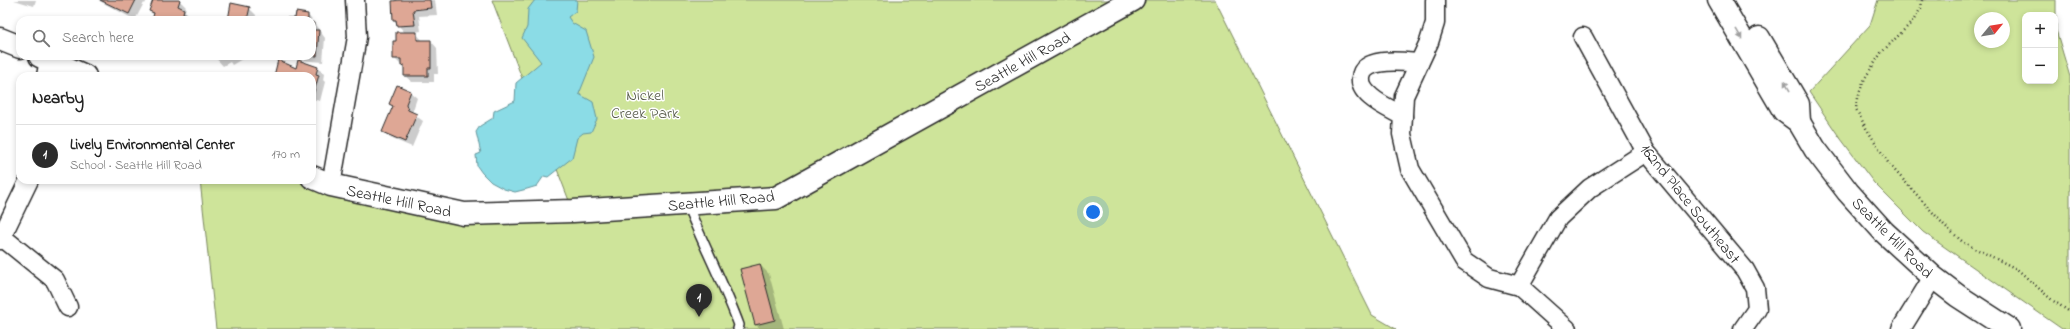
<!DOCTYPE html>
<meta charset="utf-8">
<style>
body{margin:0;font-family:"Indie Flower",sans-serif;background:#f6f6f6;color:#222}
.controls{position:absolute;right:12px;top:12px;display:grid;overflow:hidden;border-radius:8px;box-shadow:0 2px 6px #0003}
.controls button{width:36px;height:36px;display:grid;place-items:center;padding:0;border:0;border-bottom:1px solid #e0e0e0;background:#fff;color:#222;font:20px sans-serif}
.compass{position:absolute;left:1974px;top:12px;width:36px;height:36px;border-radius:50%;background:#fff;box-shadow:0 2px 6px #0003;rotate:60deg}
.you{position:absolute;left:1093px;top:212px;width:14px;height:14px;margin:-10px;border:3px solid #fff;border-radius:50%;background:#1a73e8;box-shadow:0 0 0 6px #1a73e833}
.badge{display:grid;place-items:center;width:26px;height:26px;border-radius:50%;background:#2b2b2b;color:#fff;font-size:13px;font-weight:700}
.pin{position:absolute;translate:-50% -33px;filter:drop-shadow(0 1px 2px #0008)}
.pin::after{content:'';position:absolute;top:21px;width:14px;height:12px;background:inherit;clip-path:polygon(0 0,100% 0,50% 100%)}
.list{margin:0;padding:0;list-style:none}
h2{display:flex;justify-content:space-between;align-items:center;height:52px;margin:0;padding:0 16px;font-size:17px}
h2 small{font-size:13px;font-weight:400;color:#767676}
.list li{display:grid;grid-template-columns:26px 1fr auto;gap:12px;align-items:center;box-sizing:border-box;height:60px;padding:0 16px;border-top:1px solid #e0e0e0}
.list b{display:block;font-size:15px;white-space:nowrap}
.list p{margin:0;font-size:13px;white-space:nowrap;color:#767676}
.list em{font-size:13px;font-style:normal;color:#767676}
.icon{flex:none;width:22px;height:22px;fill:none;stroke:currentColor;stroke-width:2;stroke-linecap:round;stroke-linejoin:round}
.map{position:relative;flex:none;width:2070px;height:329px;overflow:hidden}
.search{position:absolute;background:#fff;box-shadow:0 2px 6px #0003;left:16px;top:16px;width:300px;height:44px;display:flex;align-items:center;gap:10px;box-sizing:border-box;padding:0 14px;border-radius:12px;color:#767676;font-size:15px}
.panel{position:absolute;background:#fff;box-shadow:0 2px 6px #0003;left:16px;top:72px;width:300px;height:112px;border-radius:12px}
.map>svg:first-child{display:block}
.green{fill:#cee49a;stroke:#7c8862;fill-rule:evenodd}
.water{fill:#8bdce6;stroke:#65959b}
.shadow{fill:#0003}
.building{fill:#dea795;stroke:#2b2b2b}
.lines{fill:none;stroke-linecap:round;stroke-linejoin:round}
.lane-casing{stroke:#2b2b2b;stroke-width:12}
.street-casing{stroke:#2b2b2b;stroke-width:21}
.secondary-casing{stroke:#2b2b2b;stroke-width:25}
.path{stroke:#2b2b2b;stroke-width:2.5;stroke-dasharray:1 3;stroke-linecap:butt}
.lane{stroke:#fff;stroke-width:9}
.street{stroke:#fff;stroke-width:18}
.secondary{stroke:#fff;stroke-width:22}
.oneway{fill:#a0a0a0}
.labels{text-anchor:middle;stroke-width:3;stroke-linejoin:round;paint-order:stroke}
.street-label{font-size:16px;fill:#2b2b2b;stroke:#fff}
.park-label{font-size:16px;fill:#545947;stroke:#fff}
</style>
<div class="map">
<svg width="2070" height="329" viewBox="0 0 2070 329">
<rect width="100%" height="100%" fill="#fff"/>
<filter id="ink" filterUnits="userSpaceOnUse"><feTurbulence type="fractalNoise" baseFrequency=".025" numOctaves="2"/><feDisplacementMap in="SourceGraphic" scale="8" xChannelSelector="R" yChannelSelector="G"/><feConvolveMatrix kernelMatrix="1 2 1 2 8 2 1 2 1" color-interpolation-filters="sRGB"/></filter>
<g filter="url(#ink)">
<g class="green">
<path d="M492,0H1215L1372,315L1396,329H216L200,180H312L464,214L573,211Z"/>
<path d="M1878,0H2056V30L2070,77V329H2062L1923,232L1874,183L1838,135L1809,92L1870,25ZM2025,15H2055V81H2025ZM1980,18H2004V42H1980Z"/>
</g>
<path class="water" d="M535,0H577L576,11L568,17L572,23L586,31L594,57L579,94L593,102L597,119L591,132L583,133L577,138L572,158L548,177L544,176L537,186L527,189L515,192L504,189L491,182L482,173L477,166L476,155L481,153L476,132L480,126L493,118L494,111L515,101L516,83L541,62L522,38L527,27L528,9Z"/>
<g class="shadow">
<path d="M14,0H36L34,6Z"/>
<path d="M98,0H147L145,4L144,3L135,20Z"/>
<path d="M154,0H179L186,7L185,11L193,20H153L154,15L150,11Z"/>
<path d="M401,0H435L437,15L419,16L421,31L415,32L423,41H431L437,48L438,74H434V82H412L405,76V69L394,58L397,42L405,33L394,20Z"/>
<path d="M249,8L256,15L255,20H229Z"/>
<path d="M297,13L308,15L325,38L323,62L300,60L295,56H312V20H287H296Z"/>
<path d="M214,56H247L232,65L230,62L223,66Z"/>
<path d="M318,68L324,74L323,80L325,82L320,101L312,99V76L272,75L296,69Z"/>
<path d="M410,92L417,98L412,113L423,121L412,147L390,138L383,131L393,107L390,104Z"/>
<path d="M760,265L769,274L784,329H760L756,325L741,269Z"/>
</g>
<g class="building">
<path d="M100,0H136L129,14Z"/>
<path d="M153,0H180L178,6L184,9L183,13L189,15L187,20H152L154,13L149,11Z"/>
<path d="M400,0H430L431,8L413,10L415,25L397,26L396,20H393L392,1Z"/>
<path d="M231,3L250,7L247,20H228Z"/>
<path d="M296,12L308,14V20H286L287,18H295Z"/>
<path d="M312,22L314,23L313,30H319L317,56H312Z"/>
<path d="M396,32H417V40H431V68H428V76H404V65L401,66V59H393V41H396Z"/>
<path d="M278,60L296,68L298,60L318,67L316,74L319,75L313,95L312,76H271L275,72Z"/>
<path d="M397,85L411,91L406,104L408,110L417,114L405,142L382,132L393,106L389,104Z"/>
<path d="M760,264L775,320L755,325L740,269Z"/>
</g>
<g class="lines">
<defs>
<path id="lane" d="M687,204C703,245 724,284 739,325L738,329"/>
<g id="street">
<path d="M1435,0V23L1429,42L1404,96L1402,134L1410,169L1464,261L1489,278L1519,286L1567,329"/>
<path d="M1583,37L1646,152L1745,270L1755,288L1757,309L1743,329"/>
<path d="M46,76L49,60"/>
<path d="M1403,116C1392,110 1380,105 1371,97C1365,92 1360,85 1361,78C1362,56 1405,62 1419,63"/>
<path d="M331,185L357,37L355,0"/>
<path d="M2,237L55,280L68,307"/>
<path d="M0,240L29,180"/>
<path d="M1519,286L1558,218L1590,188L1646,152"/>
<path d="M1901,329L1933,277"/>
</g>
<g id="secondary">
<path d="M1719,0L1784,111L1799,122L1815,149L1848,192L1884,232L1933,277L1958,296L2009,329"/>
<path d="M1759,38L1798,104L1799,122"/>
<path d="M0,39L20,47"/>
<path d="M40,56L85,76"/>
<path d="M312,177L331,185L464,214L573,211L776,198L1133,0"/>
</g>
</defs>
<use href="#lane" class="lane-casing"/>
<use href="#street" class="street-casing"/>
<use href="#secondary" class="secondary-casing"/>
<path class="path" d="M1922,0L1921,8L1913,21L1881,53L1865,78L1857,98L1856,109L1866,128L1889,164L1945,226L1964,243L2017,269L2052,300L2070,312"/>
<use href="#lane" class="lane"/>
<use href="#street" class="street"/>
<use href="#secondary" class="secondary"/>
</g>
<defs><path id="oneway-solid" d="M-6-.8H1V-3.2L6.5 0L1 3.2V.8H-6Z"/></defs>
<g class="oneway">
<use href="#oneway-solid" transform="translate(1739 34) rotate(60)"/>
<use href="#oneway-solid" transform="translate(1787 86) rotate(-120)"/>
</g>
</g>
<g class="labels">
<g class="street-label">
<text transform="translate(1022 61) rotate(-29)" y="6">Seattle Hill Road</text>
<text transform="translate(399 200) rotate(12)" y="6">Seattle Hill Road</text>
<text transform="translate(721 200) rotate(-5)" y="6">Seattle Hill Road</text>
<text transform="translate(1691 203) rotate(51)" y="6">162nd Place Southeast</text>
<text transform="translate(1893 237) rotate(45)" y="6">Seattle Hill Road</text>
</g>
<g class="park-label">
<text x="645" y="100">Nickel<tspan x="645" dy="18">Creek Park</tspan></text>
</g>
</g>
</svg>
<div class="controls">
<button>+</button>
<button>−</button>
</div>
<svg class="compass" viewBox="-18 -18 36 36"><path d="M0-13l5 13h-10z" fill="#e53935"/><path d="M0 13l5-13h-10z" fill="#767676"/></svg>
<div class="you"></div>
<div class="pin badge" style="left:699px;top:317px">1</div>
<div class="search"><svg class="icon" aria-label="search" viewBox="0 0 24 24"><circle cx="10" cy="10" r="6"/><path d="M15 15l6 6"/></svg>Search here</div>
<section class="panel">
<h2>Nearby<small></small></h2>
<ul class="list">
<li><span class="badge">1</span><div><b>Lively Environmental Center</b><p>School · Seattle Hill Road</p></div><em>170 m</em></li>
</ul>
</section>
</div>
